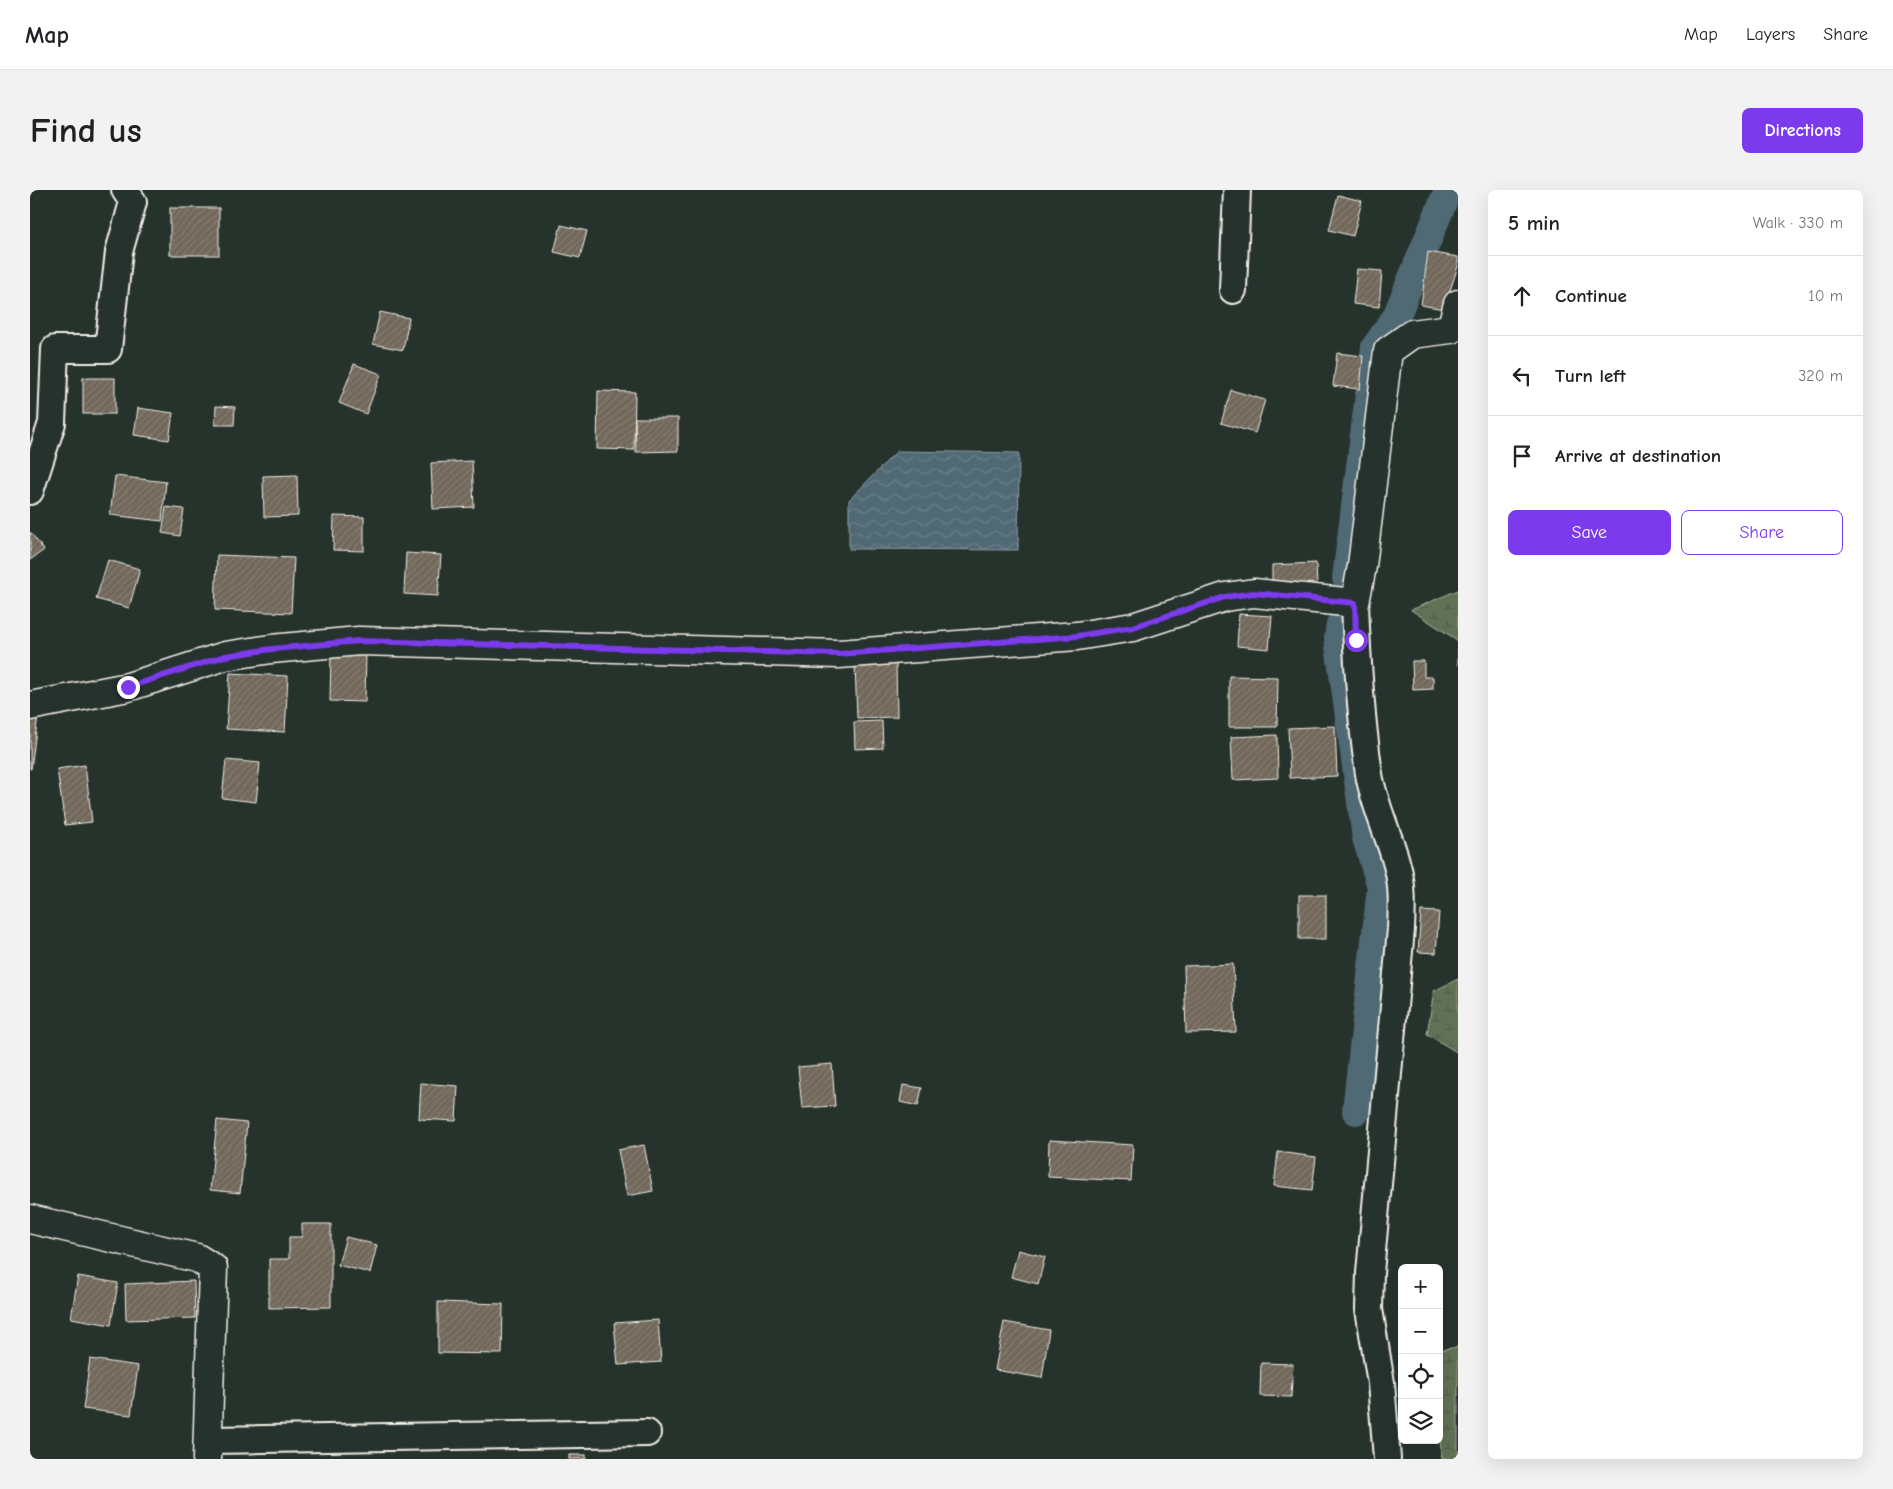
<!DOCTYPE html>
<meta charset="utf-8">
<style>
body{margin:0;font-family:"Comic Neue",sans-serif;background:#f2f2f2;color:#202124}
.controls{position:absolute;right:15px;bottom:15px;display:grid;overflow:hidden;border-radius:8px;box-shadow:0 5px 20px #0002}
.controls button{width:45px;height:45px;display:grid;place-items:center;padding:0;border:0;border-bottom:1px solid #e0e0e0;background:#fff;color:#202124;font:25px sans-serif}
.stop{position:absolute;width:15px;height:15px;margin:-11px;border:4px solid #7c3aed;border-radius:50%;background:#fff}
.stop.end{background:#7c3aed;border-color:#fff;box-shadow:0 1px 5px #0008}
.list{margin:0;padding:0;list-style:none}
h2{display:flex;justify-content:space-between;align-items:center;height:65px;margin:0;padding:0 20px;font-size:21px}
h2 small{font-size:16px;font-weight:400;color:#757577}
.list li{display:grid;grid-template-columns:32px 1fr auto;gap:15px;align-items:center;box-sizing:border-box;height:80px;padding:0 20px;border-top:1px solid #e0e0e0}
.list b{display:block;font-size:19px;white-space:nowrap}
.list em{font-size:16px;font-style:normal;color:#757577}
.actions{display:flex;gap:10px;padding:15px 20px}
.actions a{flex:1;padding:11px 0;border:1px solid #7c3aed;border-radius:8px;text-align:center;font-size:18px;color:#7c3aed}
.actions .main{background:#7c3aed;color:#fff}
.icon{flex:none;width:28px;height:28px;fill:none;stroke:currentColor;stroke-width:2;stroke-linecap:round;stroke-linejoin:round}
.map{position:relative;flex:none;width:1428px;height:1269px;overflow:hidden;border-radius:8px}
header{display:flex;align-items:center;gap:30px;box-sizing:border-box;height:70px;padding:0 25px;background:#fff;border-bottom:1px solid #e0e0e0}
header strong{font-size:24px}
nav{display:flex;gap:28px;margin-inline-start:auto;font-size:18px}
.intro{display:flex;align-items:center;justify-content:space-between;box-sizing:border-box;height:120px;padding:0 30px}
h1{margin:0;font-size:35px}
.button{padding:12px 22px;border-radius:8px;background:#7c3aed;color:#fff;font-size:18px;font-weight:700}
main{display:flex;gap:30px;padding:0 30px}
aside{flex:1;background:#fff;border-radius:8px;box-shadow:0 5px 20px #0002}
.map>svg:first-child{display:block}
.wetland{fill:url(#wetland-marsh);stroke:#aab29e}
.water{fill:url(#water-waves);stroke:#929fa3}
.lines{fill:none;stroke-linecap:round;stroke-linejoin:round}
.canal{stroke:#506975;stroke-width:28}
.building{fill:url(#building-hatch);stroke:#f4f1e8}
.minor-casing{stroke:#f4f1e8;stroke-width:30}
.tertiary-casing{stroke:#f4f1e8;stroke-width:31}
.secondary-casing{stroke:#f4f1e8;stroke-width:31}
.minor{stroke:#26332d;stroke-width:26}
.tertiary{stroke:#26332d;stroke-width:28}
.secondary{stroke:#26332d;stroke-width:28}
.route{stroke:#7c3aed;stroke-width:6}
</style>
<header>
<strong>Map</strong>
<nav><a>Map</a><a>Layers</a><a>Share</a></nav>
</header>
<div class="intro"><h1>Find us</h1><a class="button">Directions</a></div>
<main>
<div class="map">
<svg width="1428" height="1269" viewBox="0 0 1428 1269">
<defs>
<pattern id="wetland-marsh" width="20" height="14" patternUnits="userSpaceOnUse" patternTransform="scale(1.25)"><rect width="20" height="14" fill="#617254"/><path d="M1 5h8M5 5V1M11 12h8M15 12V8" fill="none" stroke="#545b4c"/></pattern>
<pattern id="water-waves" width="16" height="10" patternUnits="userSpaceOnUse" patternTransform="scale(1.25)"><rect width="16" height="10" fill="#506975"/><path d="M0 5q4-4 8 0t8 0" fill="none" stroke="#6a7f89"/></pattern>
<pattern id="building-hatch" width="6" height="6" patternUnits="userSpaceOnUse" patternTransform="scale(1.25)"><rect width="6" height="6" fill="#71675a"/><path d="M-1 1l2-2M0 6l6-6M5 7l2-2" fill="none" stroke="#867d72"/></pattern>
</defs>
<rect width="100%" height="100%" fill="#26332d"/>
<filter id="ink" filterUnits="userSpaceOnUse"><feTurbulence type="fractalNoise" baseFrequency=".02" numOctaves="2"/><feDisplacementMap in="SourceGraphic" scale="10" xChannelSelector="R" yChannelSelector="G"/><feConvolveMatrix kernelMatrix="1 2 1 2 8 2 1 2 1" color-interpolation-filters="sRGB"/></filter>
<g filter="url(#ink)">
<g class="wetland">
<path d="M1428,400V475L1427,450L1381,420Z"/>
<path d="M1428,789V863L1397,844L1404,801Z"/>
<path d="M1428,1157V1269H1412L1409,1242V1160Z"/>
</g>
<path class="water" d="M867,261L989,263L988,360L819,359V310Z"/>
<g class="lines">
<g class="canal">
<path d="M1316,388L1345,157L1366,127L1418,0"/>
<path d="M1310,434L1308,448L1336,648L1351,697L1326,921"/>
</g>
</g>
<g class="building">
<path d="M1308,5L1332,11L1323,46L1299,40Z"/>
<rect x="140" y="18" width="49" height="47"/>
<path d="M531,35L557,41L550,68L524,62Z"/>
<path d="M1398,62L1428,67V76L1414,119L1391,115Z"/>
<path d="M1327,79L1352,81L1349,117L1323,114Z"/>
<path d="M350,122L379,128L373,160L343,154Z"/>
<path d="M1307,163L1333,166L1330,199L1303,196Z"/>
<path d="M324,174L351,184L336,224L309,213Z"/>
<rect x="53" y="188" width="32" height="36"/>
<path d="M1201,200L1235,210L1225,243L1191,233Z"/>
<path d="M568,201L605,202L604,260L567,259Z"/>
<path d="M186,216L205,217L204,235H185Z"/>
<path d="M108,218L143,223L139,250L104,245Z"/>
<path d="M605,228H648V261L606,262Z"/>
<path d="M442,271L444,317L403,319L401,273Z"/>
<path d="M267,285L268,326L234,327L233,286Z"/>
<path d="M85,286L136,292L132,331L80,325Z"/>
<path d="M136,317L154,319L150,346L132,343Z"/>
<path d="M304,326L334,327V361L303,360Z"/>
<path d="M0,342L14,360L0,370Z"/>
<path d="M376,363L411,365L408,406L374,404Z"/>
<path d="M187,365L264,368L261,423L185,420Z"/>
<path d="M78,370L110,379L99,418L66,409Z"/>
<path d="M1286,373L1287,396L1242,398V375Z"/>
<path d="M1209,424L1242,426L1239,459L1207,456Z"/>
<path d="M301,461L336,462L335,512L300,511Z"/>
<path d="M1382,471H1394V487H1403V499L1383,500Z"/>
<path d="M866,473L867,527L827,528L825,474Z"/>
<path d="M200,483L258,486L255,542L196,539Z"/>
<path d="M1199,486L1248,487L1247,537H1199Z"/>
<path d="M0,524L8,525L1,579H0Z"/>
<path d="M852,531L853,558L825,559L824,532Z"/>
<path d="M1305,536L1307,586L1260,588L1258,538Z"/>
<path d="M1247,545L1248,588L1203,590L1201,547Z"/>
<path d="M196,570L230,573L226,612L192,608Z"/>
<path d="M55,575L62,632L35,635L27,579Z"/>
<rect x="1269" y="705" width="27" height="44"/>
<path d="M1391,721L1409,722L1406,763L1388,762Z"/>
<path d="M1203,774L1206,842L1156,843L1154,776Z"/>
<path d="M802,874L805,916L772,918L768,877Z"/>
<path d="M391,893L428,896L426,931L389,929Z"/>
<path d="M873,895L892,898L888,916L870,912Z"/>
<path d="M187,930L217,933L210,1003L180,1000Z"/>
<path d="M1019,950L1103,955L1101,991L1018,987Z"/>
<path d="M614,955L623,1001L597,1006L588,960Z"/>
<path d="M1248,962L1286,967L1282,1000L1244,996Z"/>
<path d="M272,1034H301V1117L239,1118V1069H259V1047H272Z"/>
<path d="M316,1047L347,1055L340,1083L308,1075Z"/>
<path d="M988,1060L1015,1067L1008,1094L981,1087Z"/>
<path d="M48,1086L88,1093L81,1135L41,1128Z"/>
<path d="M164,1091L165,1128L96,1130L95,1094Z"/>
<path d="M408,1112L473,1114L472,1164L408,1163Z"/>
<path d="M628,1130L631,1172L588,1175L584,1133Z"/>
<path d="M974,1132L1019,1140L1012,1188L965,1180Z"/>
<path d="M60,1169L108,1176L101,1225L53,1219Z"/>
<path d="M1231,1173L1263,1174L1261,1207L1230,1206Z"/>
<rect x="539" y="1265" width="17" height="4"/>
</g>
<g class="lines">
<defs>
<g id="minor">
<path d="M1203,100L1207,0"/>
<path d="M0,301L22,233L25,159H78L89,62L103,12L95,0"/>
<path d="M1325,413C1327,469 1331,528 1339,584C1344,615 1359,644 1367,675C1373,696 1372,717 1371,739L1340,1083L1339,1119L1351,1193L1357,1269"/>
<path d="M178,1250L617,1243"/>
</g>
<path id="tertiary" d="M0,1029L167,1068L183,1078L177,1269"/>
<path id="secondary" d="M0,516L98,497L195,466L241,459L329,451L809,464L1047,446L1103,437L1195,407L1224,403L1325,413L1332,376L1358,161L1382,144L1421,139L1428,114"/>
</defs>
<use href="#minor" class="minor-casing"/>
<use href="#tertiary" class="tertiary-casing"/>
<use href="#secondary" class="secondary-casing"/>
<use href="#minor" class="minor"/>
<use href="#tertiary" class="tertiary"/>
<use href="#secondary" class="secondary"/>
</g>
</g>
<g class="lines" filter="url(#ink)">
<path class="route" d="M98,497L195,466L242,459L329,451L809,464L1047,446L1103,437L1195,407L1224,403L1325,413L1326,450"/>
</g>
</svg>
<div class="controls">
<button>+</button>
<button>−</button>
<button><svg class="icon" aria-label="locate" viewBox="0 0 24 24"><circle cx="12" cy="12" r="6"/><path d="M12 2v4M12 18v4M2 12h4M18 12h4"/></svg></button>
<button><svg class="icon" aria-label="layers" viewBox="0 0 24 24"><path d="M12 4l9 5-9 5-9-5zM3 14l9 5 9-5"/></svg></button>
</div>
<div class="stop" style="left:1326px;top:450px"></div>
<div class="stop end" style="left:98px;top:497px"></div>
</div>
<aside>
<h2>5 min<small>Walk · 330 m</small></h2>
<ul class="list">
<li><svg class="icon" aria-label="ahead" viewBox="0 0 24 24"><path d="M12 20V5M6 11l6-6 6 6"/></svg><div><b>Continue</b></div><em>10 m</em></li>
<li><svg class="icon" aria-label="left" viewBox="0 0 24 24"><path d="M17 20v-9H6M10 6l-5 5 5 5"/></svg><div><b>Turn left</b></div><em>320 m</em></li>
<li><svg class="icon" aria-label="arrive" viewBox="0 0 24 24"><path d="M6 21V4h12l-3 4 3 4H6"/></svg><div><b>Arrive at destination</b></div></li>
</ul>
<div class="actions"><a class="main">Save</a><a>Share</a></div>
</aside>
</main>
